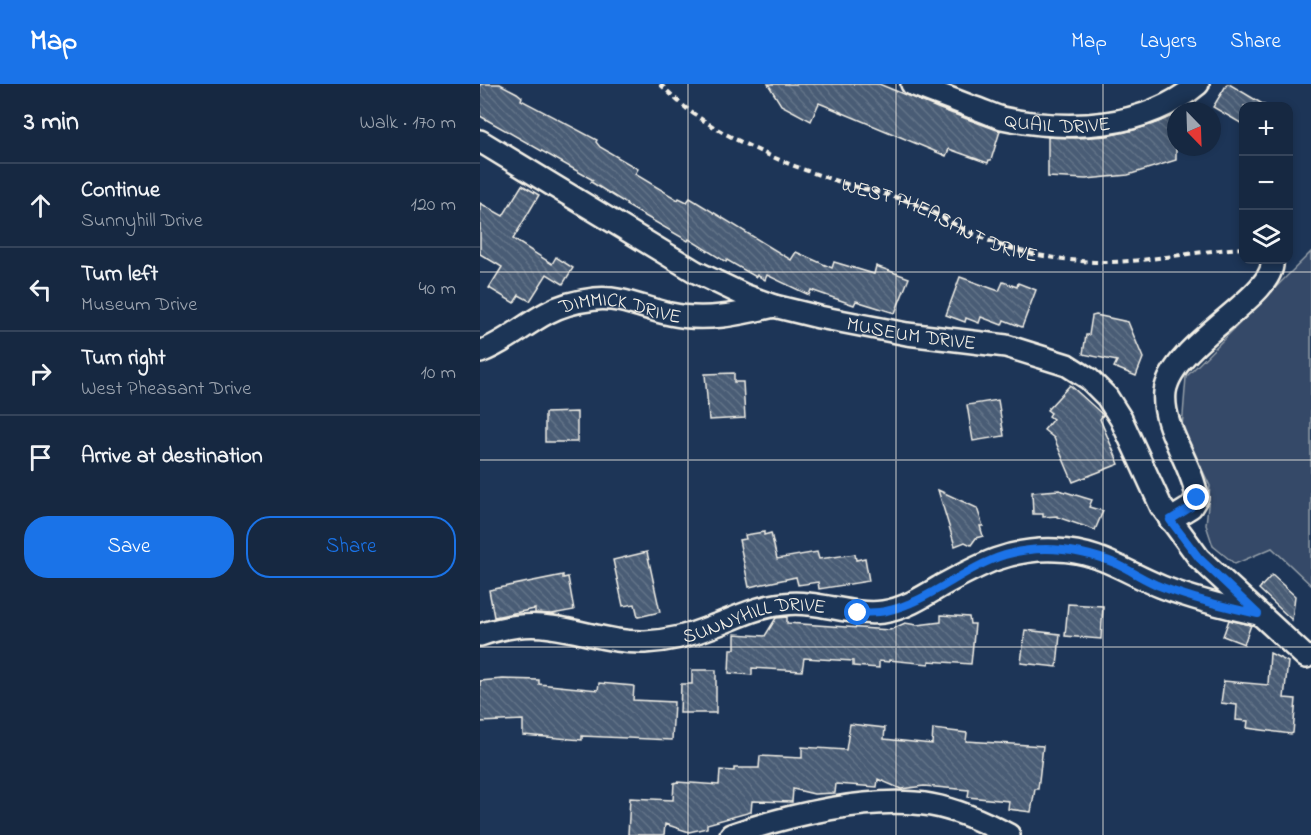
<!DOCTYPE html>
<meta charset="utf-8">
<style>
body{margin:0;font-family:"Indie Flower",sans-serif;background:#23344c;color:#f1f3f6}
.controls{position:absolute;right:18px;top:18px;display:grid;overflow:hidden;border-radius:12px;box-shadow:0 3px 9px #0003}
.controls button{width:54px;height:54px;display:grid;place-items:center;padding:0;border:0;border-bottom:2px solid #35445a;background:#162841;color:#f1f3f6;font:30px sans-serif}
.compass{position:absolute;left:687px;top:18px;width:54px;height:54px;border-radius:50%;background:#162841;box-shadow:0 3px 9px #0003;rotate:157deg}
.stop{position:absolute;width:18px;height:18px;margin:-14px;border:4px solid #1a73e8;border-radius:50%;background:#fff}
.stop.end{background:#1a73e8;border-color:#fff;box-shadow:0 2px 6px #0008}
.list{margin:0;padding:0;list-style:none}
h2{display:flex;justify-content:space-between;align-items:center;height:78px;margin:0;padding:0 24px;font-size:26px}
h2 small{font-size:20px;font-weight:400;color:#9ea6b1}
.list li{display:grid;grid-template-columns:39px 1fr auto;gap:18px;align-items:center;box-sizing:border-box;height:84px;padding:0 24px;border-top:2px solid #35445a}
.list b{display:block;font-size:22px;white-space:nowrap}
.list p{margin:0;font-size:20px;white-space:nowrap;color:#9ea6b1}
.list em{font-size:20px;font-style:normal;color:#9ea6b1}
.actions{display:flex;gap:12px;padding:18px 24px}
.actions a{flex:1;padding:14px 0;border:2px solid #1a73e8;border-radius:24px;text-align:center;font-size:21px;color:#1a73e8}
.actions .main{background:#1a73e8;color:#fff}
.icon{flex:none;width:33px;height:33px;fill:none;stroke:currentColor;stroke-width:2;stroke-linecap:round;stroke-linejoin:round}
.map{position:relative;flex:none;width:831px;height:751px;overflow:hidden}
header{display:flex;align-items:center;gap:36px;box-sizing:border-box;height:84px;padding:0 30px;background:#1a73e8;color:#fff}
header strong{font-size:28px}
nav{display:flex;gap:33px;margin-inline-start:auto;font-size:21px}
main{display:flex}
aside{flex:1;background:#162841}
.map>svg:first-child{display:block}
.grass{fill:#354a67;stroke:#949ea8;stroke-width:1.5}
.building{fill:url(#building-back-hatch);stroke:#f4f1e8;stroke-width:1.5}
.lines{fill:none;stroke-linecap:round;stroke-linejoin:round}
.street-casing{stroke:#f4f1e8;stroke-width:26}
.path{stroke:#f4f1e8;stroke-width:4;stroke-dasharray:6 4.5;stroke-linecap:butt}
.street{stroke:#1d3557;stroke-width:21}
.route{stroke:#1a73e8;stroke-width:8}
.grid{fill:none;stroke:#f4f1e8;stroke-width:1.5;stroke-opacity:0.55}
.labels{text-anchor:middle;stroke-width:5;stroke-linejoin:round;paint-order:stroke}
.street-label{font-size:20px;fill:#f4f1e8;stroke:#1d3557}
</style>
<header>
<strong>Map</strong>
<nav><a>Map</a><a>Layers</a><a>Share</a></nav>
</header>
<main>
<aside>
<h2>3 min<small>Walk · 170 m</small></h2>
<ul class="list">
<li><svg class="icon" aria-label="ahead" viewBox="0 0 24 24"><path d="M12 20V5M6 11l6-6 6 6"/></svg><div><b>Continue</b><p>Sunnyhill Drive</p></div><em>120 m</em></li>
<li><svg class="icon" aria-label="left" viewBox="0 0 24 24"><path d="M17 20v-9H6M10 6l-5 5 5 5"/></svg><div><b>Turn left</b><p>Museum Drive</p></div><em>40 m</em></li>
<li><svg class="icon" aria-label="right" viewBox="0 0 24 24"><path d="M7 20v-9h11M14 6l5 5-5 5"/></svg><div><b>Turn right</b><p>West Pheasant Drive</p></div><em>10 m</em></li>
<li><svg class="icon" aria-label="arrive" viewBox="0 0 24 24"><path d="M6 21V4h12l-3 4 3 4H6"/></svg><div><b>Arrive at destination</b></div></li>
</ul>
<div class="actions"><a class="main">Save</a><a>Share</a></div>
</aside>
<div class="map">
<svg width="831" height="751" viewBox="0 0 831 751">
<defs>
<pattern id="building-back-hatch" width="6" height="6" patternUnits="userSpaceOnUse" patternTransform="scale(1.5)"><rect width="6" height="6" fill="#485b74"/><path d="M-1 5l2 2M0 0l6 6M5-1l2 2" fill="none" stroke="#637388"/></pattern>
</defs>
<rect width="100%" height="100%" fill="#1d3557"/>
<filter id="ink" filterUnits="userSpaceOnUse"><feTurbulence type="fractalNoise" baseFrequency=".0167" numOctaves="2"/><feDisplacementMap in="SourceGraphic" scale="12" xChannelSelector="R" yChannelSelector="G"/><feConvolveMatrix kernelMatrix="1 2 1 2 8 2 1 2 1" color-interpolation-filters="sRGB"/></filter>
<g filter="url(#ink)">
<path class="grass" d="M831,168V501L792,464L755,480L733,462L726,441L730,402L702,344L706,293Z"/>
<g class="building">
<path d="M0,0H20L37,9L42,13L41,16L117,56L116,58L120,63L158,85L155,90L198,116L199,114L207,118L210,114L311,176L316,168L352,184L354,178L394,190L396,182L429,194L415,229L376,217L374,221L331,206L329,211L287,191L285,196L277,191L276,193L247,176L246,178L209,155L208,157L146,121L147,120L111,98L113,96L0,32Z"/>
<path d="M288,0H399L460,25L520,47L511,76H509L508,79L469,65L466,72L339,19L331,37L301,21Z"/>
<path d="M747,0H749L786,22H764V41L733,23Z"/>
<path d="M696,30V76L648,91L606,95L568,93V53L599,54L627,52L654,46L678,38Z"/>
<path d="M42,101L59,111L33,155L72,180L76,173L93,184L83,200L67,190L50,217L39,211L34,219L9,204L22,183L0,170V119L23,132Z"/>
<path d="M480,193L519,207L523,198L537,203L538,199L556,206L542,243L524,236L522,241L501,233L499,239L486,234L485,238L466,231Z"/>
<path d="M616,231L648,238L663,274L656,292L634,283L637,277L603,270L606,251H609L612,232Z"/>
<path d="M254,289V298H263L265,334L229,336L225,290Z"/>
<path d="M590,301L623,331L620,335L639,380L593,398L574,354L564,346L573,335L569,332L571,329L567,326Z"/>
<path d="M518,316L524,352L493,357L487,321Z"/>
<path d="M97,328V358H65V329Z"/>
<path d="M458,406L497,424L503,442H500L503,452L496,454L491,461L485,458L475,462Z"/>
<path d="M579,406L612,416L609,423L623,427L615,446L577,433V432L563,433V430H553L552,408Z"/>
<path d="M284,448V451L291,449L297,475L337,468L339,475L375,470L376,476L385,474L389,497L339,505L338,498L318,501L316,493L269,503L259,456L266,455L265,451Z"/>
<path d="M167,468L180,528L158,533L155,520L143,522L133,476Z"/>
<path d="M83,491V494L88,493L94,526L72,530L55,529V525L14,533L9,506Z"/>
<path d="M792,491L815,512L812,536L779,505Z"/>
<path d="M588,520L623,522L621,555L585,552Z"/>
<path d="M461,531L489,533L490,540H495L491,580L449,577V580L409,576V578L399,577V584L373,582V577L324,574L322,587L272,584V591L249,589L250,565H255V550L285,552L296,534L307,533V539L410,546L425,539L437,541L461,538Z"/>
<path d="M749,536L771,541L764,560L743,552Z"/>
<path d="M545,546L580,550L577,583L541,579Z"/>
<path d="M790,569L808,578L804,614L816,615L813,649L811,650L767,644L768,637L756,636L757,621L741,619L744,597L788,601Z"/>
<path d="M212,586H236V629H200L201,600H212Z"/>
<path d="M23,595L59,596V600L118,606L119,599L154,602L153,616L194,618L192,656L102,652V656L43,651V636L0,638V597Z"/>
<path d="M370,640L405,644L404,655L452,660L453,645L487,649L486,657L563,662L558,705H555L551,728L528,725L529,717L488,713L489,706L444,702L421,705L398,695L397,703L356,700L355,709L334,710L313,705L312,718L272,717L271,728L227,740V744L209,748L185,740L184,751H148L150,714L193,716L194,699L197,698L239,701L240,686L254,687V684H279L280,672L322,674V663L366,666Z"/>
</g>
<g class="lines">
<defs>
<g id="street">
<path id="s2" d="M432,0C452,8 472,15 492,23C502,26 512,31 522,34C588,48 665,45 718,0"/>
<path id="s3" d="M0,57L216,188L264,211L294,222L339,233L427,250L526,262L587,281L609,295L627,313L641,335L681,422L719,474L826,573"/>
<path id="s4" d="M0,268C25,259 44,241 67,229C81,221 98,217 115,215C141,212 165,225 190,230C225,238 260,230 294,222"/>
<path d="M690,436L711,423L717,413C712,379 681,343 685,308C692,259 798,211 792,176"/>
<path id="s5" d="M0,551C23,543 47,539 71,543C103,547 132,559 165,558C188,557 211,551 231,543C256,534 278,522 304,520C338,516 370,532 403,528C424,525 443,513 461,502C499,481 531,464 576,466C620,467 644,488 682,503C713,515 745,523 778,530"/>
<path d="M251,751C308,731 392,711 451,721C479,726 505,738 529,751"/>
</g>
</defs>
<use href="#street" class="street-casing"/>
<path class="path" id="s1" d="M180,0C191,10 202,22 214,30C258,61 319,86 370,101C389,107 409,110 427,117C453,126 475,142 500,153C530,167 568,174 601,177C656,182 709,167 764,164"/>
<use href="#street" class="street"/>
</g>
</g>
<g class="lines" filter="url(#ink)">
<path class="route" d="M378,529C387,528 397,529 406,527C449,518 483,484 525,471C562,460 602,466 637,480C652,487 666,497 682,503C713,515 745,523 778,530L719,474L690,436L711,423L717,414"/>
</g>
<path class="grid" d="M208,0V751M416,0V751M623,0V751M0,188H831M0,376H831M0,563H831"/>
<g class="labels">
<g class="street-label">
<text dy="7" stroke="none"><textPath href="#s2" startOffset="152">QUAIL DRIVE</textPath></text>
<text dy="7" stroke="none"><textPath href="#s1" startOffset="314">WEST PHEASANT DRIVE</textPath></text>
<text dy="7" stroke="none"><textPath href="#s4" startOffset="154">DIMMICK DRIVE</textPath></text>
<text dy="7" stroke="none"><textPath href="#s3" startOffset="478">MUSEUM DRIVE</textPath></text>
<text dy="7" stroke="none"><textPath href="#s5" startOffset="280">SUNNYHILL DRIVE</textPath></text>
</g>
</g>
</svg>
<div class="controls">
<button>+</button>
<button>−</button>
<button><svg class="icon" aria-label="layers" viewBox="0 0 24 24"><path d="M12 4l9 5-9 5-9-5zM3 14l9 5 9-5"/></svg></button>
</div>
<svg class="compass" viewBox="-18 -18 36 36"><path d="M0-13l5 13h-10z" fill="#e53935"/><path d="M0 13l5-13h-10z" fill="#9ea6b1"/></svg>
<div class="stop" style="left:378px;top:529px"></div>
<div class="stop end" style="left:717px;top:414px"></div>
</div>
</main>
